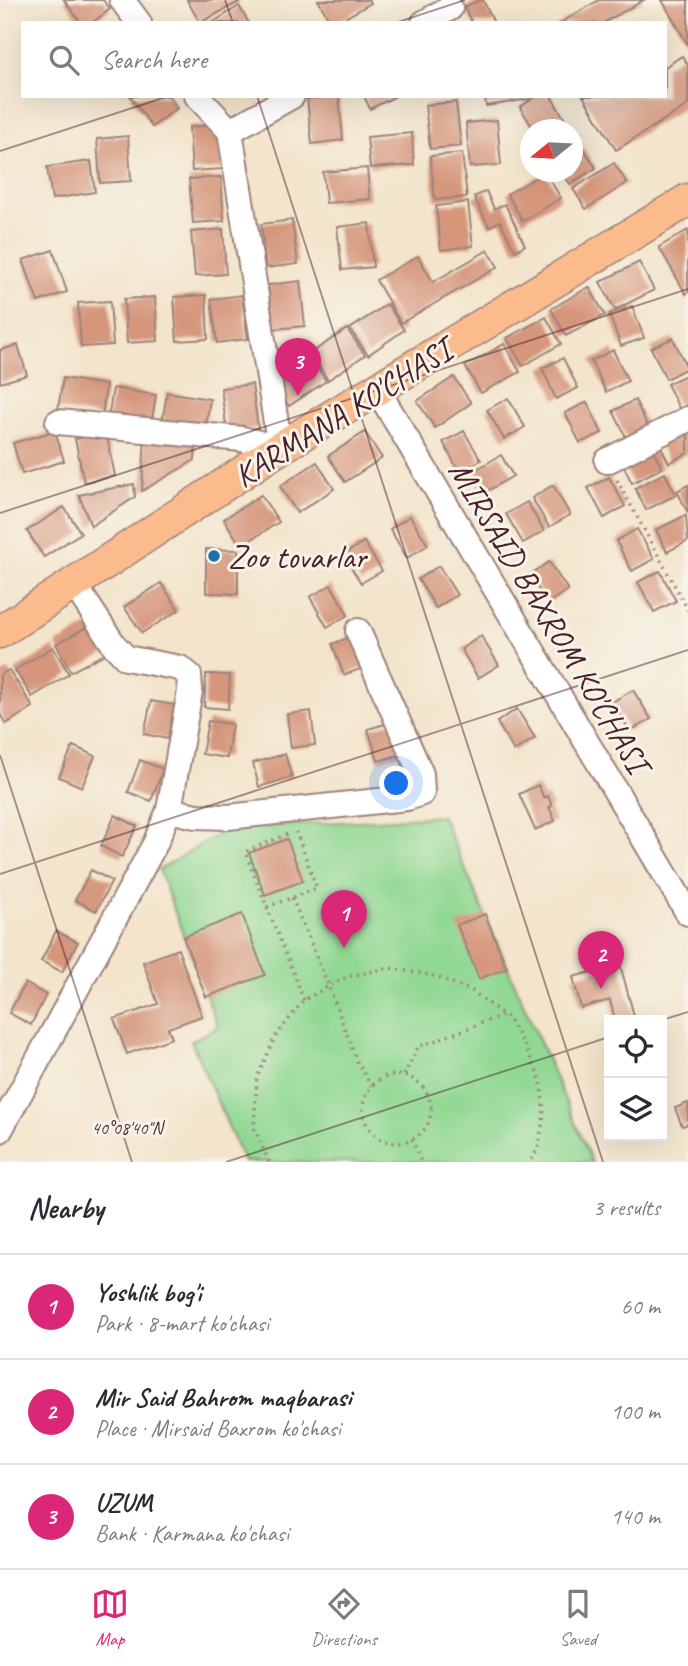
<!DOCTYPE html>
<meta charset="utf-8">
<style>
body{margin:0;font-family:Caveat,sans-serif;background:#f7f7f7;color:#2b2b33}
.controls{position:absolute;right:21px;bottom:21px;display:grid;overflow:hidden;border-radius:0px;box-shadow:0 7px 28px #0002}
.controls button{width:63px;height:63px;display:grid;place-items:center;padding:0;border:0;border-bottom:2px solid #e1e1e2;background:#fff;color:#2b2b33;font:35px sans-serif}
.compass{position:absolute;left:520px;top:119px;width:63px;height:63px;border-radius:50%;background:#fff;box-shadow:0 7px 28px #0002;rotate:252deg}
.you{position:absolute;left:397px;top:784px;width:24px;height:24px;margin:-18px;border:5px solid #fff;border-radius:50%;background:#1a73e8;box-shadow:0 0 0 10px #1a73e833}
.badge{display:grid;place-items:center;width:46px;height:46px;border-radius:50%;background:#db2777;color:#fff;font-size:23px;font-weight:700}
.pin{position:absolute;translate:-50% -58px;filter:drop-shadow(0 2px 4px #0008)}
.pin::after{content:'';position:absolute;top:37px;width:24px;height:21px;background:inherit;clip-path:polygon(0 0,100% 0,50% 100%)}
.list{margin:0;padding:0;list-style:none}
h2{display:flex;justify-content:space-between;align-items:center;height:91px;margin:0;padding:0 28px;font-size:30px}
h2 small{font-size:23px;font-weight:400;color:#7c7c81}
.list li{display:grid;grid-template-columns:46px 1fr auto;gap:21px;align-items:center;box-sizing:border-box;height:105px;padding:0 28px;border-top:2px solid #e1e1e2}
.list b{display:block;font-size:26px;white-space:nowrap}
.list p{margin:0;font-size:23px;white-space:nowrap;color:#7c7c81}
.list em{font-size:23px;font-style:normal;color:#7c7c81}
.icon{flex:none;width:38px;height:38px;fill:none;stroke:currentColor;stroke-width:2;stroke-linecap:round;stroke-linejoin:round}
.map{position:relative;flex:none;width:688px;height:1162px;overflow:hidden}
.search{position:absolute;background:#fff;box-shadow:0 7px 28px #0002;left:21px;right:21px;top:21px;height:77px;display:flex;align-items:center;gap:18px;box-sizing:border-box;padding:0 24px;border-radius:0px;color:#7c7c81;font-size:26px}
.sheet{height:406px;background:#fff}
nav{display:flex;justify-content:space-around;align-items:center;box-sizing:border-box;height:98px;border-top:2px solid #e1e1e2;background:#fff;font-size:19px;color:#7c7c81}
nav a{display:grid;justify-items:center;gap:4px}
nav .on{color:#db2777}
.map>svg:first-child{display:block}
.green{fill:#91d893;stroke:#6e7c5f;stroke-width:2}
.building{fill:#d5967b}
.lines{fill:none;stroke-linecap:round;stroke-linejoin:round}
.minor-casing{stroke:#9e827b;stroke-width:28}
.major-casing{stroke:#9e827b;stroke-width:35}
.path{stroke:#9e827b;stroke-width:3.5;stroke-dasharray:2 5;stroke-linecap:butt}
.minor{stroke:#fff;stroke-width:24}
.major{stroke:#fbbb8d;stroke-width:32}
.ticks{fill:none;stroke:#4a1f2b;stroke-width:2;stroke-opacity:0.45}
.poi-dot{fill:#1f6fb2;stroke:#f7f3e8;stroke-width:2.5}
.labels{text-anchor:middle;stroke-width:6;stroke-linejoin:round;paint-order:stroke}
.street-label{font-size:33px;fill:#4a1f2b;stroke:#f7f3e8}
.poi-label{font-size:33px;fill:#4a1f2b;stroke:#f7f3e8;text-anchor:start}
.ticks-label{font-size:18px;text-anchor:middle;fill:#4a1f2b;stroke:#f7f3e8;stroke-width:6;stroke-linejoin:round;paint-order:stroke}
</style>
<div class="map">
<svg width="688" height="1162" viewBox="0 0 688 1162">
<rect width="100%" height="100%" fill="#f7f3e8"/>
<filter id="ink" filterUnits="userSpaceOnUse"><feTurbulence type="fractalNoise" baseFrequency=".0143" numOctaves="2"/><feDisplacementMap in="SourceGraphic" scale="14" xChannelSelector="R" yChannelSelector="G"/><feConvolveMatrix kernelMatrix="1 2 1 2 8 2 1 2 1" color-interpolation-filters="sRGB"/></filter>
<filter id="wash" filterUnits="userSpaceOnUse"><feTurbulence type="fractalNoise" baseFrequency=".00686" numOctaves="4" result="noise"/><feDisplacementMap in="SourceGraphic" scale="28" xChannelSelector="R" yChannelSelector="G"/><feGaussianBlur stdDeviation="1.57" result="paint"/><feColorMatrix in="noise" values="0 0 0 0 0 0 0 0 0 0 0 0 0 0 0 0 0 1.4 0 .05"/><feComposite in="paint" operator="in"/></filter>
<g filter="url(#wash)">
<rect width="100%" height="100%" fill="#f3e4cb"/>
<path class="green" d="M442,816L592,1162H244L191,1041L218,1027L159,870L227,829Z"/>
<g id="blocks">
<g class="building">
<path d="M64,0H103L110,9L92,23H81Z"/>
<path d="M187,0H238L239,2L200,23Z"/>
<path d="M318,0H369L371,3L336,23H331Z"/>
<path d="M480,0H483L494,23H472L464,7Z"/>
<path d="M599,0H644L603,23H560Z"/>
<path d="M662,0H688V45Z"/>
<path d="M239,6L249,23H212Z"/>
<path d="M682,56L688,65V105L616,150L583,96H665V67Z"/>
<path d="M130,96H169L177,108L152,127Z"/>
<path d="M339,96L343,140L312,144L307,99Z"/>
<path d="M364,96H396L370,109Z"/>
<path d="M485,96H529L530,99L486,106Z"/>
<path d="M537,96H551L570,128L567,130H534L520,107Z"/>
<path d="M456,102L461,146L430,149L425,105Z"/>
<path d="M497,120L501,165L470,167L466,123Z"/>
<path d="M220,125L223,169L192,171L189,127Z"/>
<path d="M572,129L596,168L570,184L562,172H572Z"/>
<path d="M412,133L414,165L370,168L367,137Z"/>
<path d="M128,136L131,181L100,183L97,139Z"/>
<path d="M462,153L467,197L435,200L430,156Z"/>
<path d="M91,161L95,192L52,199L47,167Z"/>
<path d="M614,163L627,183L586,209L573,189Z"/>
<path d="M367,168L370,199L326,203L323,172Z"/>
<path d="M545,172L561,198L523,221L507,194Z"/>
<path d="M221,177L224,221L193,223L189,179Z"/>
<path d="M486,191L494,209L505,204L525,245L515,251L500,221L489,227L474,197Z"/>
<path d="M468,202L473,246L441,250L436,206Z"/>
<path d="M292,220L298,264L266,268L261,224Z"/>
<path d="M369,223L373,267L342,270L337,227Z"/>
<path d="M223,229L226,274L195,276L191,232Z"/>
<path d="M688,230V292L686,294L659,247Z"/>
<path d="M53,250L67,292L38,302L23,260Z"/>
<path d="M488,250L498,267L401,323L376,280L418,256L433,282Z"/>
<path d="M639,262L654,290L615,310L600,282Z"/>
<path d="M300,281L305,326L274,329L268,285Z"/>
<path d="M589,287L605,315L566,336L551,309Z"/>
<path d="M206,295L208,339L177,341L174,297Z"/>
<path d="M242,295L248,339L217,343L211,299Z"/>
<path d="M155,297L158,341L127,343L124,299Z"/>
<path d="M110,301L113,345L81,347L78,303Z"/>
<path d="M387,304L404,330L368,355L350,329Z"/>
<path d="M632,306L644,338L621,346L609,314Z"/>
<path d="M546,317L561,344L523,366L507,338Z"/>
<path d="M347,329L365,355L328,380L311,353Z"/>
<path d="M673,338L687,368L666,379L651,348Z"/>
<path d="M504,344L520,372L481,393L465,366Z"/>
<path d="M18,345L27,375L0,383V350Z"/>
<path d="M613,350L628,381L606,392L591,361Z"/>
<path d="M309,355L326,381L289,406L272,379Z"/>
<path d="M563,358L578,388L556,399L542,368Z"/>
<path d="M688,374V411L682,414L667,384Z"/>
<path d="M454,377L471,403L435,428L417,401Z"/>
<path d="M63,378L106,385L102,417L58,409Z"/>
<path d="M252,384L258,428L227,432L221,388Z"/>
<path d="M113,388L156,395L151,426L108,419Z"/>
<path d="M167,392L210,399L205,431L162,424Z"/>
<path d="M508,398L525,427L504,439L487,410Z"/>
<path d="M635,400L650,431L628,441L613,411Z"/>
<path d="M587,402L602,433L580,443L565,413Z"/>
<path d="M688,426V453L669,463L658,441Z"/>
<path d="M55,431L64,461L22,474L13,443Z"/>
<path d="M464,431L481,460L459,472L443,442Z"/>
<path d="M106,432L115,476L84,482L75,439Z"/>
<path d="M365,432L382,458L345,482L328,456Z"/>
<path d="M145,435L196,441L195,460L142,491Z"/>
<path d="M651,446L662,468L632,483L621,461Z"/>
<path d="M501,455L513,476L484,493L472,472Z"/>
<path d="M317,462L334,489L297,513L280,486Z"/>
<path d="M665,473L676,495L646,510L635,488Z"/>
<path d="M609,477L625,506L604,518L588,488Z"/>
<path d="M134,484L135,497L91,526L79,495Z"/>
<path d="M553,485L570,515L549,527L532,498Z"/>
<path d="M688,485V513L677,491Z"/>
<path d="M261,495L279,522L241,546L224,519Z"/>
<path d="M527,502L544,531L523,543L506,514Z"/>
<path d="M64,507L81,533L44,557L27,531Z"/>
<path d="M686,515L688,541L667,552L656,530Z"/>
<path d="M410,516L428,545L407,558L390,529Z"/>
<path d="M637,529L654,559L632,571L616,541Z"/>
<path d="M364,542L382,571L361,583L343,555Z"/>
<path d="M206,549L238,550V594L206,593Z"/>
<path d="M549,562L568,590L548,603L529,575Z"/>
<path d="M439,566L457,595L436,608L418,579Z"/>
<path d="M660,571L676,601L654,612L638,582Z"/>
<path d="M161,583L179,610L142,633L124,607Z"/>
<path d="M331,585L348,615L327,627L310,597Z"/>
<path d="M94,623L110,651L71,672L56,644Z"/>
<path d="M355,635L366,667L344,675L332,644Z"/>
<path d="M481,636L499,665L478,678L461,649Z"/>
<path d="M53,647L69,674L32,697L15,670Z"/>
<path d="M9,670L33,707L6,724L0,714V675Z"/>
<path d="M206,674L230,675L228,709L204,707Z"/>
<path d="M633,690L651,719L630,731L612,702Z"/>
<path d="M151,701L174,705L168,739L144,734Z"/>
<path d="M517,709L535,738L514,751L497,722Z"/>
<path d="M311,711L315,745L291,748L287,714Z"/>
<path d="M208,721L232,724L227,758L202,754Z"/>
<path d="M392,722L402,754L378,761L368,729Z"/>
<path d="M73,746L95,756L82,787L59,777Z"/>
<path d="M285,754L292,777L259,787L253,763Z"/>
<path d="M140,760L163,769L151,801L128,792Z"/>
<path d="M538,785L544,798L548,796L552,806L549,807L555,821L535,830L519,794Z"/>
<path d="M115,815L137,826L122,857L101,846Z"/>
<path d="M287,839L303,881L265,895L249,853Z"/>
<path d="M91,870L112,881L96,911L75,900Z"/>
<path d="M242,914L265,975L206,997L183,937Z"/>
<path d="M485,914L507,968L479,979L457,925Z"/>
<path d="M56,931L78,942L62,972L41,961Z"/>
<path d="M178,949L202,1016L168,1028L172,1038L127,1054L114,1019L158,1004L143,962Z"/>
<path d="M620,964L634,1016L615,1020L610,1000L581,1008L573,977Z"/>
<path d="M25,983L46,995L31,1025L9,1013Z"/>
<path d="M688,1103V1124L682,1126L675,1108Z"/>
</g>
</g>
</g>
<g filter="url(#ink)">
<use href="#blocks" fill-opacity="0" stroke="#9e827b" stroke-width="2"/>
<g class="lines">
<defs>
<g id="minor">
<path d="M122,0L139,23"/>
<path d="M424,23L450,8"/>
<path d="M230,131L292,96"/>
<path d="M377,389L688,913"/>
<path d="M58,422L242,439L280,448L230,131L197,96"/>
<path d="M607,461L688,419"/>
<path d="M169,810L196,816L228,817L407,798L422,793L421,774L358,631"/>
<path d="M0,1130L155,844L169,810L190,691L189,675L180,668L126,658L114,645L74,584"/>
</g>
<path id="major" d="M0,632L280,448L688,200"/>
</defs>
<use href="#minor" class="minor-casing"/>
<use href="#major" class="major-casing"/>
<g class="path">
<path d="M617,480L688,610"/>
<path d="M287,834L245,852L304,1000"/>
<path d="M292,898L329,987L357,1061L371,1086"/>
<path d="M267,907L317,888L296,832"/>
<circle cx="397" cy="1109" r="34"/>
<path d="M404,1075L418,1047L503,1015"/>
<path d="M412,1139L421,1162"/>
<path d="M269,1162L254,1128L257,1077L275,1037L304,1000L346,977L390,968L435,976L472,991L508,1018L526,1048L541,1081L544,1115L538,1149L530,1162"/>
</g>
<use href="#minor" class="minor"/>
<use href="#major" class="major"/>
</g>
</g>
<path class="ticks" d="M225,0L233,23M395,23L465,0M257,96L603,1162M0,151L169,96M0,513L688,289M0,755L132,1162M0,874L688,650M662,1020L688,1012M226,1162L609,1037"/>
<circle class="poi-dot" cx="214" cy="556" r="7"/>
<g class="labels">
<g class="street-label">
<text transform="translate(342 412) rotate(-32)" y="12">KARMANA KO'CHASI</text>
<text transform="translate(550 616) rotate(59)" y="12">MIRSAID BAXROM KO'CHASI</text>
</g>
<g class="poi-label">
<text x="228" y="568">Zoo tovarlar</text>
</g>
</g>
<g class="ticks-label">
<text x="127" y="1134">40°08'40"N</text>
</g>
</svg>
<div class="controls">
<button><svg class="icon" aria-label="locate" viewBox="0 0 24 24"><circle cx="12" cy="12" r="6"/><path d="M12 2v4M12 18v4M2 12h4M18 12h4"/></svg></button>
<button><svg class="icon" aria-label="layers" viewBox="0 0 24 24"><path d="M12 4l9 5-9 5-9-5zM3 14l9 5 9-5"/></svg></button>
</div>
<svg class="compass" viewBox="-18 -18 36 36"><path d="M0-13l5 13h-10z" fill="#e53935"/><path d="M0 13l5-13h-10z" fill="#7c7c81"/></svg>
<div class="you"></div>
<div class="pin badge" style="left:344px;top:948px">1</div>
<div class="pin badge" style="left:601px;top:989px">2</div>
<div class="pin badge" style="left:298px;top:396px">3</div>
<div class="search"><svg class="icon" aria-label="search" viewBox="0 0 24 24"><circle cx="10" cy="10" r="6"/><path d="M15 15l6 6"/></svg>Search here</div>
</div>
<section class="sheet">
<h2>Nearby<small>3 results</small></h2>
<ul class="list">
<li><span class="badge">1</span><div><b>Yoshlik bog'i</b><p>Park · 8-mart ko'chasi</p></div><em>60 m</em></li>
<li><span class="badge">2</span><div><b>Mir Said Bahrom maqbarasi</b><p>Place · Mirsaid Baxrom ko'chasi</p></div><em>100 m</em></li>
<li><span class="badge">3</span><div><b>UZUM</b><p>Bank · Karmana ko'chasi</p></div><em>140 m</em></li>
</ul>
</section>
<nav>
<a class="on"><svg class="icon" aria-label="map" viewBox="0 0 24 24"><path d="M3 6l6-2 6 2 6-2v14l-6 2-6-2-6 2zM9 4v14M15 6v14"/></svg>Map</a>
<a><svg class="icon" aria-label="directions" viewBox="0 0 24 24"><path d="M12 3l9 9-9 9-9-9zM9 14v-3h6M13 9l2 2-2 2"/></svg>Directions</a>
<a><svg class="icon" aria-label="saved" viewBox="0 0 24 24"><path d="M7 4h10v16l-5-4-5 4z"/></svg>Saved</a>
</nav>
